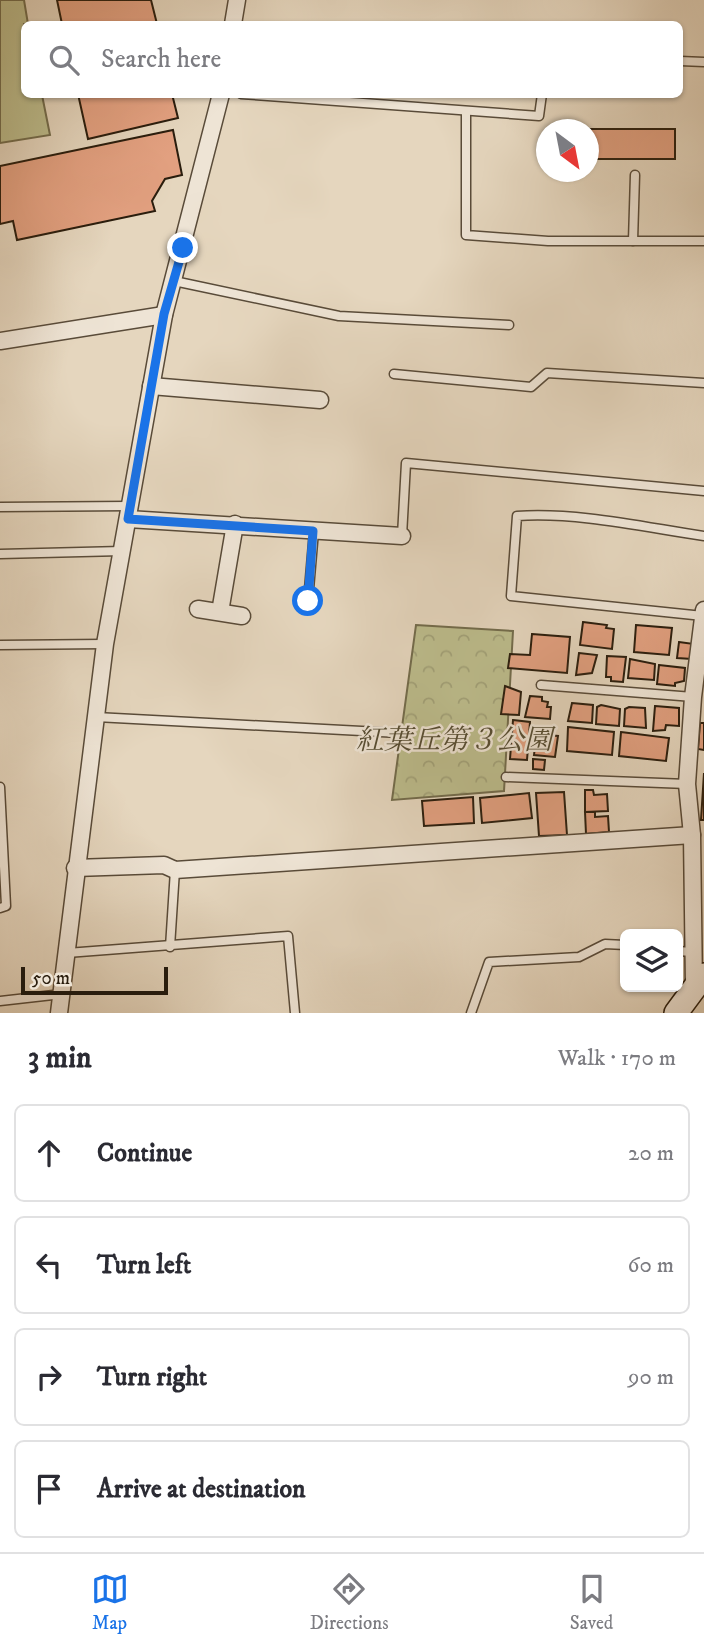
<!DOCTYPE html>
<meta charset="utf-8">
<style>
body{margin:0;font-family:"IM FELL DW Pica","Noto Serif JP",serif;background:#f2f2f3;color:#2b2b33}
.controls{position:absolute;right:21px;bottom:21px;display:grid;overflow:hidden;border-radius:10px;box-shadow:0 2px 5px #0004}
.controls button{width:63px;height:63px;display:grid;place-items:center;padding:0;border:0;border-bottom:2px solid #e1e1e2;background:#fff;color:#2b2b33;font:35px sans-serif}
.compass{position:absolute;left:536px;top:119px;width:63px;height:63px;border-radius:50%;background:#fff;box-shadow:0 2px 5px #0004;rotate:148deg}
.scale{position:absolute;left:21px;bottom:18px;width:147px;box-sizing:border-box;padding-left:7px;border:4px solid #2a1d0d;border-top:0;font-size:19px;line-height:24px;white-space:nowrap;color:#2a1d0d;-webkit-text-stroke:5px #eee4d5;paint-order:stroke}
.stop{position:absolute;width:21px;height:21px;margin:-16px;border:5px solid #1a73e8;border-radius:50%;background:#fff}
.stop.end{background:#1a73e8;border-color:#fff;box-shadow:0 2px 7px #0008}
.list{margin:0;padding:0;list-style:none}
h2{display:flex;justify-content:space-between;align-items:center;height:91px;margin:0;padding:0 28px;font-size:30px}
h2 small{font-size:23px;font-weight:400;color:#7c7c81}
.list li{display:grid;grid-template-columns:46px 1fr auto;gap:21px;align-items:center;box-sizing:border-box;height:98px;margin:0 14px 14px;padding:0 14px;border:2px solid #e1e1e2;border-radius:10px}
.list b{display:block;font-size:26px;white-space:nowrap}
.list em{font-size:23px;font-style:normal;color:#7c7c81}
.icon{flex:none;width:38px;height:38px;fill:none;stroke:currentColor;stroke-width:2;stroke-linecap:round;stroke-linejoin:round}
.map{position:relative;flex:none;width:704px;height:1013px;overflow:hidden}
.search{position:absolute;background:#fff;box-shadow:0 2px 5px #0004;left:21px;right:21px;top:21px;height:77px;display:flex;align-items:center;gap:18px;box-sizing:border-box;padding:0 24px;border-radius:10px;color:#7c7c81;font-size:26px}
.sheet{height:539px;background:#fff}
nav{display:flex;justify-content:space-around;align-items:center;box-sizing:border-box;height:98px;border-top:2px solid #e1e1e2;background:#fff;font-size:19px;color:#7c7c81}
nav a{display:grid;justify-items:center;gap:4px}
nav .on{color:#1a73e8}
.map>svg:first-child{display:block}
.forest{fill:url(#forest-crowns);stroke:#736c4c;stroke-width:2}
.pitch{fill:#bcbc8c;stroke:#736c4c;stroke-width:2}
.building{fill:#e2a080;stroke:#2a1d0d;stroke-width:2}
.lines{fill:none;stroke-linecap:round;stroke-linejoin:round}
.service-casing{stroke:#594b39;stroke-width:11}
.minor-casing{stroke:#594b39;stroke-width:19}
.secondary-casing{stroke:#2a1d0d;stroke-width:26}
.service{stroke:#eee4d5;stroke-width:8}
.minor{stroke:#eee4d5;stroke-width:16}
.secondary{stroke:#eee4d5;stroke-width:23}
.route{stroke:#1a73e8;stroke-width:9}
.labels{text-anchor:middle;stroke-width:5;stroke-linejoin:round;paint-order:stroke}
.park-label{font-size:28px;font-style:italic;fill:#564d33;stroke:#eee4d5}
</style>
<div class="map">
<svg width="704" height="1013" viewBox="0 0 704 1013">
<defs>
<pattern id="forest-crowns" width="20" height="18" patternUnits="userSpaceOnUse" patternTransform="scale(1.75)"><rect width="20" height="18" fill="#bcbc8c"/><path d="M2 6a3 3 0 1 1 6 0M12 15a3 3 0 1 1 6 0" fill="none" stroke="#a2a178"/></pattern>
</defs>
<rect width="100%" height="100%" fill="#e5d6be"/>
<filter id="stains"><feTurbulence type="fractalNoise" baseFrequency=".00286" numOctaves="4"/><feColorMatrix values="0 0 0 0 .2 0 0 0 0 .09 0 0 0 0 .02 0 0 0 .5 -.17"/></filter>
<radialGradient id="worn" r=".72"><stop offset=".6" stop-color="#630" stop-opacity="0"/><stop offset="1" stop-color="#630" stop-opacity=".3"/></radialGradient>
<path class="forest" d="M416,625L513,631L504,791L392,800Z"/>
<path class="pitch" d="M0,0H24L28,24H24V94L42,95L50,135L0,143Z"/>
<g class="building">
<path d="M57,0H151L157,24H62Z"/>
<path d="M78,94H172L178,118L88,139Z"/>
<path d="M551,129H675V159H588V130Z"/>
<path d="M173,130L182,175L165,179L152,201L155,211L17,240L13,221L0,224V166Z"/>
<path d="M583,622L607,625L606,628L614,629L612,649L580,645Z"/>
<path d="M636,625L672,628L669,655L634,652Z"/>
<path d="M532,634L570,637L567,673L508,668L510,654L530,655Z"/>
<path d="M679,642L694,644L692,659L677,658Z"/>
<path d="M579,653L597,655L592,673L576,675Z"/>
<path d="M607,656L626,657L623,682L611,681V677H606Z"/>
<path d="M630,659L655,664L654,680L628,678Z"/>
<path d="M659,665L685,668L684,681L675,683V686L657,684Z"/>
<path d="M505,686L521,692L519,715L501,714Z"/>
<path d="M530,696L542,697V701L548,702L547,707H551L550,719L525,717Z"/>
<path d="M572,703L593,705L592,723L568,721Z"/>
<path d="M601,705L620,709L619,726L596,724L597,707Z"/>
<path d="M655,706L679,708V726L666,725L665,730L653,731Z"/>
<path d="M629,707L645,708L646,728L624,726L625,709Z"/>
<path d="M513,720L530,722L527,760L510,759Z"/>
<path d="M700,723H704V750L698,749Z"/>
<path d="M568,727L614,732L612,755L567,751Z"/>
<path d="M621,732L669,738L666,761L619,756Z"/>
<path d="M547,735L558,736L555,757L534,755L536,738L546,739Z"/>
<path d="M533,759L545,760L544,770L533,769Z"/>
<path d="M704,773V820H701Z"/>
<path d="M585,790H593L594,795L607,794L608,811L585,812Z"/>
<path d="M564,792L567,835L539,836L536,793Z"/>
<path d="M529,793L532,818L482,823L480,798Z"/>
<path d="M473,797L474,823L424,826L422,801Z"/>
<path d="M585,812H595V817L608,816L609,832L586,834Z"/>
</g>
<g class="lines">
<defs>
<g id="service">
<path d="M680,61L704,62"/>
<path d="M241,94L539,116L542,94"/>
<path d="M466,112V235L548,241H704"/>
<path d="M633,241L635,175"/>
<path d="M174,281L339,316L509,325"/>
<path d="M394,374L531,387L547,373L704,383"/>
<path d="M0,507L130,506"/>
<path d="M402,536L406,463L704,491"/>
<path d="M0,554L122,551"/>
<path d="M308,601L314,531"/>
<path d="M703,616L511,596L517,516C579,512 643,527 704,536"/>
<path d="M0,645L105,644"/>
<path d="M541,685L693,697"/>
<path d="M96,717L399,733"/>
<path d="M506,777L687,784"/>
<path d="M0,787L6,906L0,908"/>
<path d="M170,947L175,870"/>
<path d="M678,951L692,952"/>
<path d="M67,953L288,936L295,1013"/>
<path d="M0,1001L62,994"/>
<path d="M471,1013L489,962L579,957L605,944L625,945"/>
</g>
<g id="minor">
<path d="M233,24L237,0"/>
<path d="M0,341L164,315"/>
<path d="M151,386L320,400"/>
<path d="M128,519L402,536"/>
<path d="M198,609L242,616"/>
<path d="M220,612L235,524"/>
<path d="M75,868L164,865L175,870L692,835"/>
<path d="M694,988L692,835L687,784L693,697L704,610"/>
<path d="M59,1013L105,644L164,315L221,94"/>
</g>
<path id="secondary" d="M676,1013L704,975"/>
</defs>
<use href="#service" class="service-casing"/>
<use href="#minor" class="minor-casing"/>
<use href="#secondary" class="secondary-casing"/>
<use href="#service" class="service"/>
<use href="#minor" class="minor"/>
<use href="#secondary" class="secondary"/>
</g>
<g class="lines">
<path class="route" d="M183,248L164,314L128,519L313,531L308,601"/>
</g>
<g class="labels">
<g class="park-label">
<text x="454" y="749">紅葉丘第３公園</text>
</g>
</g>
<rect width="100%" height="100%" filter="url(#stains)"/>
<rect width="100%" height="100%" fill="url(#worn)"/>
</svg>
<div class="controls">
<button><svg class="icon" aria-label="layers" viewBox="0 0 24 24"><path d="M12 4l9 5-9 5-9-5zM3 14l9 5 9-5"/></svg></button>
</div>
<svg class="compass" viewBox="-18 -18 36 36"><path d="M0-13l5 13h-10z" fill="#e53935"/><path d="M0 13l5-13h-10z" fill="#7c7c81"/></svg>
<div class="scale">50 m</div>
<div class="stop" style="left:308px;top:601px"></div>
<div class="stop end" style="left:183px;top:248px"></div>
<div class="search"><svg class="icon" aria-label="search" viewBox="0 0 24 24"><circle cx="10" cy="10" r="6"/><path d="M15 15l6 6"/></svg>Search here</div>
</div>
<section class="sheet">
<h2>3 min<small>Walk · 170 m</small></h2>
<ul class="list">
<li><svg class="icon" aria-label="ahead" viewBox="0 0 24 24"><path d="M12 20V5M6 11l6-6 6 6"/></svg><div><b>Continue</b></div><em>20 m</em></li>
<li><svg class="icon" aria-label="left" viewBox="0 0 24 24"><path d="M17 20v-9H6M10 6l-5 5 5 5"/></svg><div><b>Turn left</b></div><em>60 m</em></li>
<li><svg class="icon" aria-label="right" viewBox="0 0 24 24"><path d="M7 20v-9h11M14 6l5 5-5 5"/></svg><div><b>Turn right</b></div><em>90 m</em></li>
<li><svg class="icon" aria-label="arrive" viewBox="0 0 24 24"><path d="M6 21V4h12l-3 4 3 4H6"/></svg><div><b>Arrive at destination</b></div></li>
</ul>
</section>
<nav>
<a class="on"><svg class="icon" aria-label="map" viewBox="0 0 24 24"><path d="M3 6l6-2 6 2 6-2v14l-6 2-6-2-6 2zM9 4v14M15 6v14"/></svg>Map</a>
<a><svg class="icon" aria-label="directions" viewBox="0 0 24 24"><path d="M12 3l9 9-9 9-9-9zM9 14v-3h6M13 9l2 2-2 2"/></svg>Directions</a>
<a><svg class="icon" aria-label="saved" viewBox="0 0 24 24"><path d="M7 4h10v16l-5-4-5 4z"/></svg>Saved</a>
</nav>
